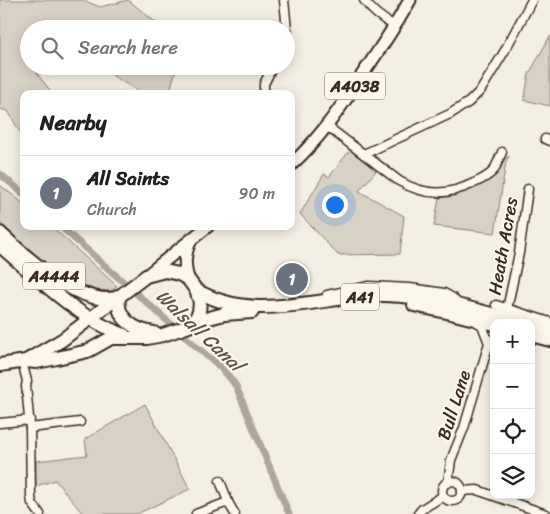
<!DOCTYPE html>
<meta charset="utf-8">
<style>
body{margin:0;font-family:Sriracha,sans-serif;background:#f6f6f6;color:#202124}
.controls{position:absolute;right:15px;bottom:15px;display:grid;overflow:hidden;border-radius:10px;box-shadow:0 2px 12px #0003}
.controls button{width:45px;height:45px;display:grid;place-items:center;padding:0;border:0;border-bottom:1px solid #e0e0e0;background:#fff;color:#202124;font:25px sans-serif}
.you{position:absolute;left:334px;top:204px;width:18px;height:18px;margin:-12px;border:4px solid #fff;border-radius:50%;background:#1a73e8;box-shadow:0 0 0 8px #1a73e833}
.badge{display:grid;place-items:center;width:32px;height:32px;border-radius:50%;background:#2563eb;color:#fff;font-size:16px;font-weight:700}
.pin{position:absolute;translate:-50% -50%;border:2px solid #fff;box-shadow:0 1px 5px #0006}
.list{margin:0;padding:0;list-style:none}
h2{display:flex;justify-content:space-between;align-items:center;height:65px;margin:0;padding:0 20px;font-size:21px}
h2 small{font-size:16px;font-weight:400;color:#757577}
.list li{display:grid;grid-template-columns:32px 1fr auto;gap:15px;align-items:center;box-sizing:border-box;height:75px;padding:0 20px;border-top:1px solid #e0e0e0}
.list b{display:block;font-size:19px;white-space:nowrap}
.list p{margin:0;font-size:16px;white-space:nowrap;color:#757577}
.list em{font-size:16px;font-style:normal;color:#757577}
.icon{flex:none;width:28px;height:28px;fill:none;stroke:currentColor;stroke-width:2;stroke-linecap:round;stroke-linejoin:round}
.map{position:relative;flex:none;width:550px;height:514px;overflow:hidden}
.search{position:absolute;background:#fff;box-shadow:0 2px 12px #0003;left:20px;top:20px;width:275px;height:55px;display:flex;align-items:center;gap:12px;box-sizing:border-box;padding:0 18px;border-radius:28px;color:#757577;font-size:19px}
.panel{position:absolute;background:#fff;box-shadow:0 2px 12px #0003;left:20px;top:90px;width:275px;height:140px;border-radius:10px}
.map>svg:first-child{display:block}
.green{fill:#d8d1c6;stroke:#8a7e72}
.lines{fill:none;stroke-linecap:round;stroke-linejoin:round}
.canal{stroke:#afa69a;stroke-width:7}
.minor-casing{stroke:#3b2a1e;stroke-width:11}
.primary-casing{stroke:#3b2a1e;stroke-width:15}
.trunk-casing{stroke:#3b2a1e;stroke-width:16}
.minor{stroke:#fbf7ec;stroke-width:8}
.primary{stroke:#fbf7ec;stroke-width:11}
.trunk{stroke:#fbf7ec;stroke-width:12}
.labels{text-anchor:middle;stroke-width:4.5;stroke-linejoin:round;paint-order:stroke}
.shield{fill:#fbf7ec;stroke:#75685c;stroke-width:1}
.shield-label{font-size:16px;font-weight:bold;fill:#3b2a1e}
.street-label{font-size:18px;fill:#3b2a1e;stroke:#fbf7ec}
.water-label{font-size:19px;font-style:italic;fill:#645549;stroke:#fbf7ec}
</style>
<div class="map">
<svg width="550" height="514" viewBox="0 0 550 514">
<rect width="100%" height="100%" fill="#f3efe4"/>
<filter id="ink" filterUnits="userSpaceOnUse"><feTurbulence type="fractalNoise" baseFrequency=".02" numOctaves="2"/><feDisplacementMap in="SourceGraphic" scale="10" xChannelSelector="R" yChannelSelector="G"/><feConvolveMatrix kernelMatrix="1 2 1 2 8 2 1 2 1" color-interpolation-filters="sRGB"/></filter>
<g filter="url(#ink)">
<g class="green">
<path d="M0,0H83L100,7L128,0L164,29H71L54,21L40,29H29V35L21,40L29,55V66H34L38,75L53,94H24V139L8,111L0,109Z"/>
<path d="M550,36V106L524,100L529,74Z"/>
<path d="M112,66H175V73L169,94H143L113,76Z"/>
<path d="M350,150L376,171L359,191L404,216L400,254L338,255L300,214L324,174L329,177Z"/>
<path d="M509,156L506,162L495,233L434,226L439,198C456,194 473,190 487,179C496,173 499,161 509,156Z"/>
<path d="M0,185L24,204V226H51L117,286L111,291L95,290L53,271L0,223Z"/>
<path d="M145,404L190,489L137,514H83L55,480L36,486V461L87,455L85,439Z"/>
</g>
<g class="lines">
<g class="canal">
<path d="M0,174L24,194"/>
<path d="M60,226L206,355C219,364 227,373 236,386L289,514"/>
</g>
<defs>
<g id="minor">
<path d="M284,0L288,39L286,44"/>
<path d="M364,0C372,12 382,19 395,26"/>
<path d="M264,94V84L273,66"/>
<path d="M328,127L399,181C425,196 447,196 474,183C481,180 489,176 494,170C497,164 500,157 502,152"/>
<path d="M545,139L550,141"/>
<path d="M364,154L450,114L469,102L481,90L504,52L532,0"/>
<path d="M327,295L369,286L410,288L444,293L453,298L459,305"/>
<path d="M496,305L550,322"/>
<path d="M507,309L519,253L528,189"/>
<path d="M477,322L482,325L489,343"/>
<path d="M22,362L27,381L26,386L30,428L31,497L32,503L40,514"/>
<path d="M0,423L30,420"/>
<path d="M30,428L80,422"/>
<path d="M220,481L229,504"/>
<circle cx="452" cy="491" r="10"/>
<path d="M448,483L451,460L464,428L489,343L494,339"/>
<path d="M462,491L477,490L546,514"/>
<path d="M196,514L225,503L229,504L235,514"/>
<path d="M418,514L422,509L443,496"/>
</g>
<g id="primary">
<path d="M291,165C320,138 339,110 360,78C378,52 395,27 410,0"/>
<path d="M146,276L208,226"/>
<path d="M188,279C184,265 184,254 191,240"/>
</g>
<g id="trunk">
<path d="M0,233C26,257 78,306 116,298"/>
<path d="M0,246C38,278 77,318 124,335"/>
<path d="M196,290C255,325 322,295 384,295C432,296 477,310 523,323"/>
<path d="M119,296C115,318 134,330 154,333"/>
<path d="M414,305L451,313L494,324"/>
<path d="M194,322L224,314L252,312"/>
<path d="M531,325L550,330"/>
<path d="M531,335L550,340"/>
<path d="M0,365L26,361L36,362L57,358L88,351L111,338H147L163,335L189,326L194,322L199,312L200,302L196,290L188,279L179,274L165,271L146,276L62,340L26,361"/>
</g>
</defs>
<use href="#minor" class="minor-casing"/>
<use href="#primary" class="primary-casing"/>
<use href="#trunk" class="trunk-casing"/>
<use href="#minor" class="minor"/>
<use href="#primary" class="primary"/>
<use href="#trunk" class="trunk"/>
</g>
</g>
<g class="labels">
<g class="shield">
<rect x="325" y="72.5" width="60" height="27" rx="4"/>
<rect x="23" y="262.5" width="62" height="27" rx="4"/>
<rect x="341" y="283.5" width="38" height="27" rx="4"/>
</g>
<g class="shield-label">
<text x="355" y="92">A4038</text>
<text x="54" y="282">A4444</text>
<text x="360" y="303">A41</text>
</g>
<g class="street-label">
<text transform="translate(503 246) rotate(-80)" y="6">Heath Acres</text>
<text transform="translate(454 405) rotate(-72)" y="6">Bull Lane</text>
</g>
<g class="water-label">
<text transform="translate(200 330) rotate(43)" y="7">Walsall Canal</text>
</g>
</g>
</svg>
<div class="controls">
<button>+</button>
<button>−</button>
<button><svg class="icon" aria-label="locate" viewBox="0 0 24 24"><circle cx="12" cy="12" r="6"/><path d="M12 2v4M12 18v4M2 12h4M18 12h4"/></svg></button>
<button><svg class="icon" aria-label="layers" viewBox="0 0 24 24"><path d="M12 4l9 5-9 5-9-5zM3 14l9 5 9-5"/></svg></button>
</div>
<div class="you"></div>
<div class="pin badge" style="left:292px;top:279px;background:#6b7280">1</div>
<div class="search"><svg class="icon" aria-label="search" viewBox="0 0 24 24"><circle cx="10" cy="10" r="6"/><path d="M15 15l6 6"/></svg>Search here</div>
<section class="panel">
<h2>Nearby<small></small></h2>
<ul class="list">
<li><span class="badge" style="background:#6b7280">1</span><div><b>All Saints</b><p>Church</p></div><em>90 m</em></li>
</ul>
</section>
</div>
